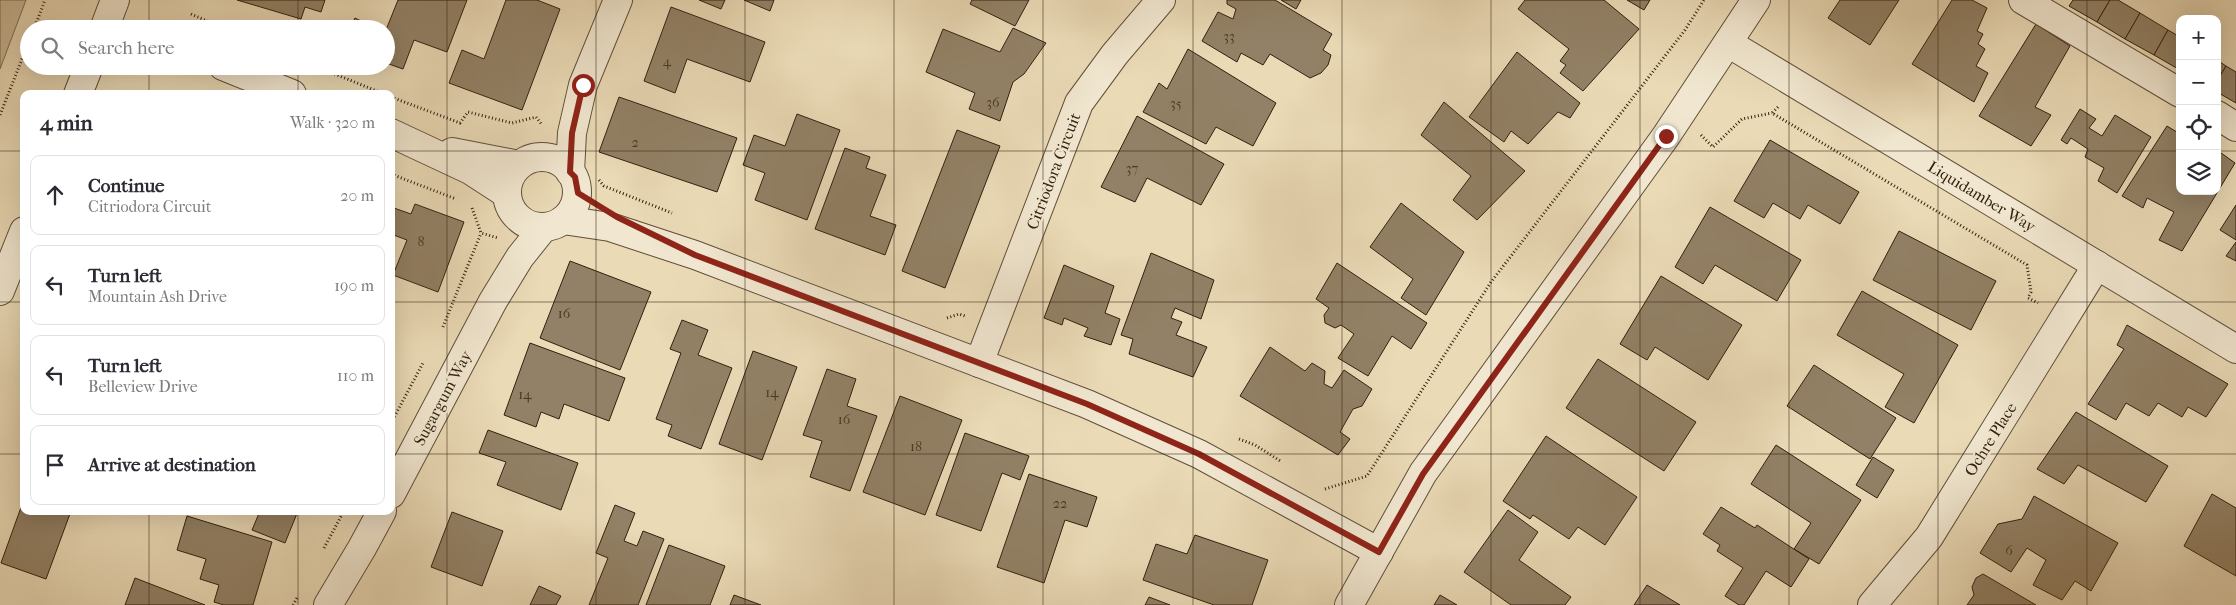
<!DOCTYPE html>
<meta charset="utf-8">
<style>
body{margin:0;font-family:"IM FELL French Canon",serif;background:#f2f2f3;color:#2b2b33}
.controls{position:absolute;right:15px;top:15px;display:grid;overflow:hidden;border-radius:10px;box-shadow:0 5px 20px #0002}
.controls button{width:45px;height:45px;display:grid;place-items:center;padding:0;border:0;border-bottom:1px solid #e1e1e2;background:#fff;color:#2b2b33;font:25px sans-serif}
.stop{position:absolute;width:15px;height:15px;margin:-11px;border:4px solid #8f2418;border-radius:50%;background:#fff}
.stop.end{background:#8f2418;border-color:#fff;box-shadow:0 1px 5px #0008}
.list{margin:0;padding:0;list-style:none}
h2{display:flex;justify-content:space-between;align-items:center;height:65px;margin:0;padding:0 20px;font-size:21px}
h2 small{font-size:16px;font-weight:400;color:#7c7c81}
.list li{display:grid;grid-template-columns:32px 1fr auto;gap:15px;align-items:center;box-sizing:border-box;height:80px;margin:0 10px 10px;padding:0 10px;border:1px solid #e1e1e2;border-radius:10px}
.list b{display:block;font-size:19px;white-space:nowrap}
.list p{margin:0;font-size:16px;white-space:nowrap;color:#7c7c81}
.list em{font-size:16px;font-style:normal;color:#7c7c81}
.icon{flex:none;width:28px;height:28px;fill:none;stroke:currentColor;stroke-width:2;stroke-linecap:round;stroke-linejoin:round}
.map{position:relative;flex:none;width:2236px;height:605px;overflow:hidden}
.search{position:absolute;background:#fff;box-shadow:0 5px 20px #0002;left:20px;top:20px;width:375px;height:55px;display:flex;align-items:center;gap:12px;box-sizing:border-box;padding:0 18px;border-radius:28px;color:#7c7c81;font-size:19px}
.panel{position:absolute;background:#fff;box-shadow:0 5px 20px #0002;left:20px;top:90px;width:375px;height:425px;border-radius:10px}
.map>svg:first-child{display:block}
.green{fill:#cbba9a;stroke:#7e6d54}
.building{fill:#928166;stroke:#32200f}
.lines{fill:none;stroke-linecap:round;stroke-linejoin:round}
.minor-casing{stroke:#604e39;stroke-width:30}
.path{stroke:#32200f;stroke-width:3;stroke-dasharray:1 2.5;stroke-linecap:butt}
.minor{stroke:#f1e7d0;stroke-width:28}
.route{stroke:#8f2418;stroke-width:6}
.grid{fill:none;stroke:#32200f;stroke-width:1;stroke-opacity:0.55}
.labels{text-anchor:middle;stroke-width:4.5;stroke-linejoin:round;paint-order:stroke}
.number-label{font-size:14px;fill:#4a3825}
.street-label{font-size:16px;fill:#32200f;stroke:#f1e7d0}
</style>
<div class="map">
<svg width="2236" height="605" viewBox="0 0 2236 605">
<rect width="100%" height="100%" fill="#eadab6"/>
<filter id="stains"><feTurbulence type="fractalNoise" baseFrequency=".004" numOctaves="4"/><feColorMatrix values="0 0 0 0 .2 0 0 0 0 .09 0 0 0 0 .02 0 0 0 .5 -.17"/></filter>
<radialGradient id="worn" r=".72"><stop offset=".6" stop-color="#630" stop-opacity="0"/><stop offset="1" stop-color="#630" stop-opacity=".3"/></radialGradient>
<path class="green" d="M0,0H26L0,69Z"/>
<g class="building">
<path d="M237,0H325L321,12L305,7L301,19Z"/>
<path d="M398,0H467L447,52L414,40L403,69L386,63V30Z"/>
<path d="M506,0H537L560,9L522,110L449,83L462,50L484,59Z"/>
<path d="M699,0H725L721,9Z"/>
<path d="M744,0H774L770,11Z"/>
<path d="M972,0H1029L1015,26L970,4Z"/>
<path d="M1227,0H1275L1332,34L1323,50L1331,55L1328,65L1321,73L1310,78L1270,54L1263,65L1241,53L1237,62L1202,41L1218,12L1233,19L1236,9L1227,4Z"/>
<path d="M1281,0H1301L1296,9Z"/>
<path d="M1525,0H1604L1639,29L1583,91L1560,73L1566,65L1560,61L1569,49L1518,9Z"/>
<path d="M1627,0H1650L1644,10Z"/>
<path d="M1840,0H1899L1870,45L1828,18Z"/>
<path d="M1952,0H1972L1987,8L1977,31L1983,34L1978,44L1985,49L1976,66L1988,73L1974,102L1912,64Z"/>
<path d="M2073,0H2110L2097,22L2069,6Z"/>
<path d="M2110,0H2118L2140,13L2125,39L2097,22Z"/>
<path d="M671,7L765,42L750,82L687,59L675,93L644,81Z"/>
<path d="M2140,13L2168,30L2154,55L2125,39Z"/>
<path d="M355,18L377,29H350Z"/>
<path d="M2036,24L2070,46L2035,107L2051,115L2031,146L1979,116Z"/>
<path d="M1013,28L1046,43L1024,74L1013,82L1000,121L969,109L975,93L926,72L943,29L1000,52Z"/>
<path d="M2168,30L2180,37V70L2154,55Z"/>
<path d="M1188,49L1276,103L1253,146L1216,127L1206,144L1143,112L1159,83L1167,89Z"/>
<path d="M1517,52L1580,103L1570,118L1558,112L1528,144L1511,131L1504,142L1469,117Z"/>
<path d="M2217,60L2226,66L2217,81Z"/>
<path d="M2226,66L2236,72V103L2217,92V81Z"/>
<path d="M619,97L737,138L717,192L599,152Z"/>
<path d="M1444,102L1525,171L1477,220L1453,200L1471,176L1421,135Z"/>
<path d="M2080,109L2096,119L2089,128L2102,136L2115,115L2151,137L2117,193L2098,181L2104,168L2085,157L2088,149L2071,138L2067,144L2061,140Z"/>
<path d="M797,114L840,130L807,220L755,200L765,173L743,165L754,135L785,146Z"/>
<path d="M1137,116L1224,164L1201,205L1147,178L1135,202L1101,187Z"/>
<path d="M2167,126L2180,134V191H2217V150L2235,163L2182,251L2159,240L2174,212L2147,198L2143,208L2122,196Z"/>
<path d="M957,130L1000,146L945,288L902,271Z"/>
<path d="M1770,140L1859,192L1840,224L1808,205L1800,219L1773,203L1764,218L1734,201Z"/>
<path d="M845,148L870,157L866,168L886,175L870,216L896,225L885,255L815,229Z"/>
<path d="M1401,203L1464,252L1426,315L1401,298L1413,279L1370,247Z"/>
<path d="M415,204L464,222L438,292L393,275L407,240L391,234V207L411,214Z"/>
<path d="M2236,205V240L2220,230Z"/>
<path d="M1710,207L1801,260L1777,301L1715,265L1703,284L1675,267Z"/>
<path d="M1899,231L1996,281L1971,330L1873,280Z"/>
<path d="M2236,242V261L2226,256Z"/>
<path d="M1151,253L1214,280L1201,319L1175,308L1171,318L1182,322L1176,335L1207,347L1193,377L1129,354L1133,339L1121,335Z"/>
<path d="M570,261L651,292L620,370L540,338Z"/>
<path d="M1337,263L1427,323L1411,349L1392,336L1368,376L1338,358L1354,334L1341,325L1335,328L1325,323L1324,315L1329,308L1316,299Z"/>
<path d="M1064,265L1114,286L1105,313L1120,319L1111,345L1084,336L1088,328L1064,318L1062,325L1044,318Z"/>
<path d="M1661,276L1742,325L1708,380L1655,347L1647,360L1620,344Z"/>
<path d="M1862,291L1958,345L1914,423L1885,407L1904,374L1837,335Z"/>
<path d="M682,320L708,330L698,355L732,368L701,449L668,436L672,425L656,419L681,353L670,349Z"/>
<path d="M2127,325L2228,384L2206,417L2188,407L2182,417L2158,403L2149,416L2126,403L2116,420L2088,404L2124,349L2117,345Z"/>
<path d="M530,343L625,378L609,421L564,404L559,419L541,412L536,427L504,415Z"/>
<path d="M1270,347L1305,371L1312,363L1325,371L1324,384L1332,388L1344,370L1372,389L1362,406L1353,409L1340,432L1350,439L1338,455L1240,396Z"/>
<path d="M753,351L797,367L762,460L719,444Z"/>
<path d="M1598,359L1696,422L1664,471L1566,408Z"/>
<path d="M1814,365L1896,418L1870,459L1787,406Z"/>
<path d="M827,369L856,379L847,406L877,416L850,491L810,477L822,441L803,435Z"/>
<path d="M900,396L962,420L925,515L863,492Z"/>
<path d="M2076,412L2168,466L2146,502L2078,465L2064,484L2037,469Z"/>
<path d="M488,430L578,463L561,510L497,485L506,462L479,453Z"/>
<path d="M965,433L1029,456L1020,480L1002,473L981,531L936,515Z"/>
<path d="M1546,436L1637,497L1605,545L1578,527L1569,539L1533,515L1530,519L1503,501Z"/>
<path d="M1776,445L1861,500L1819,564L1794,549L1811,523L1751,484Z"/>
<path d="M1873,457L1894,470L1877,498L1856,485Z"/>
<path d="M1029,474L1097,497L1087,527L1065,520L1044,583L997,567Z"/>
<path d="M2212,494L2236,508V576L2184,546Z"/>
<path d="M2034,496L2118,543L2091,591L2075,581L2062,600L2033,585L2046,560L2027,548L2011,572L1980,553L1998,524L2022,519Z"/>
<path d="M24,499V511H71L46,579L1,563Z"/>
<path d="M615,505L635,513L624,541L637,546L643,531L664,539L638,605H589L608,558L596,553Z"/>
<path d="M1721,507L1755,528L1757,525L1809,559L1791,587L1766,571L1744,605H1739L1725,596L1743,568L1717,551L1720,545L1703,534Z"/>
<path d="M1508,510L1538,532L1519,560L1571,597L1565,605H1511L1464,572Z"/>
<path d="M260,511H298L285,543L252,530Z"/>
<path d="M452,512L503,531L482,586L431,567Z"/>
<path d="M187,516L272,542L253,605H224L214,602L219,585L200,579L206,559L177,550Z"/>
<path d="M1195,535L1268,560L1252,605H1214L1143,580L1156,544L1187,554Z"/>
<path d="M669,545L725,566L710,605H646Z"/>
<path d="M1983,574L2036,605H1967L1974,595L1972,587L1976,578Z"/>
<path d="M135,578L205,605H125Z"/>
<path d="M1647,585L1680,605H1634Z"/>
<path d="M539,586L561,596L556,605H530Z"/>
<path d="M734,595L761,605H730Z"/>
<path d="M1440,595L1457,605H1434Z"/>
<path d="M1149,597L1170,605H1145Z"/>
</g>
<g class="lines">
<defs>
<g id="minor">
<path d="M2023,0L2180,93"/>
<path d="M104,29L115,0"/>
<path d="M1728,43L2236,349"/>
<path d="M223,66L292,94"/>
<path d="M78,94L89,66"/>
<path d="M2217,115L2236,127"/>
<path d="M391,133L470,170L507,194"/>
<path d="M452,152L519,165"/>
<circle cx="542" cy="192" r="35"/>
<path d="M570,172L572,133L583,85L618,0"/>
<path d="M563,220L610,227L695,255L1087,404L1199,454L1379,552"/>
<path d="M0,291L24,231"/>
<path d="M979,363L1079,103L1115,54L1161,0"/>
<path d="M391,494L493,301L520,257L544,227"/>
<path d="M328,605L362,548L382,511"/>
<path d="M1349,605L1423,473L1666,136L1756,0"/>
<path d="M1872,605L1929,537L2097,265"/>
</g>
</defs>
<use href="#minor" class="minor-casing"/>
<g class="path">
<path d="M191,14L225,29"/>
<path d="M34,29L45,0"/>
<path d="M315,66L384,94"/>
<path d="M391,97L460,123L468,112L512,123L536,117L542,125"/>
<path d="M1778,107L1772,113L2027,265L2031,292L2028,298L2038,303"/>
<path d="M0,115L29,41"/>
<path d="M1701,135L1713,147L1742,119L1772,113"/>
<path d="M391,174L456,199"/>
<path d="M599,180L604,186L672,213"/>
<path d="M472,208L481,233L498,238"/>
<path d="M947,318L959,314L965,316"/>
<path d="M443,327L481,233"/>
<path d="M391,423L423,363"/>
<path d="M1239,439L1255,445L1282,462"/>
<path d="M1325,489L1367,476L1491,282L1685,30L1704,0"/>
<path d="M324,548L344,511"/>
<path d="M293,605L297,598"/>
</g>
<use href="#minor" class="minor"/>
</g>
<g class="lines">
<path class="route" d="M583,85L572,133L570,172L575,177L578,193L617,217L695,255L1087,404L1199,454L1379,552L1423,474L1666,136"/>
</g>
<path class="grid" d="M149,0V29M298,0V29M447,0V605M596,0V605M745,0V605M894,0V605M1043,0V605M1193,0V605M1342,0V605M1491,0V605M1640,0V605M1789,0V605M1938,0V605M2087,0V605M149,66V94M298,66V94M0,151H24M391,151H2180M2217,151H2236M0,302H24M391,302H2236M0,454H24M391,454H2236M149,511V605M298,511V605"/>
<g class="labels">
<g class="number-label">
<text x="1229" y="41">33</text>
<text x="667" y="66">4</text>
<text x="993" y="107">36</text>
<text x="1176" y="108">35</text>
<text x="635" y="147">2</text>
<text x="1132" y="173">37</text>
<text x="421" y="246">8</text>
<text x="564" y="318">16</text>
<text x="772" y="397">14</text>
<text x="525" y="399">14</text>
<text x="844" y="424">16</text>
<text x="916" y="451">18</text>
<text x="1060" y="508">22</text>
<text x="2009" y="555">6</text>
</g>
<g class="street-label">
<text transform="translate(1053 171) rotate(-69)" y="6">Citriodora Circuit</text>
<text transform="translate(1982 196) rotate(31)" y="6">Liquidamber Way</text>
<text transform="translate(442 398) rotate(-62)" y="6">Sugargum Way</text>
<text transform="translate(1990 439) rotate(-58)" y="6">Ochre Place</text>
</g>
</g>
<rect width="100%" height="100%" filter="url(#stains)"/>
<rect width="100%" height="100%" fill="url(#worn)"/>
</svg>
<div class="controls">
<button>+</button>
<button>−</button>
<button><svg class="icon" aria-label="locate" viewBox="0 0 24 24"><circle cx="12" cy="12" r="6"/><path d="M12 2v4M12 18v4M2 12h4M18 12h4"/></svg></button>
<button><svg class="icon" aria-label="layers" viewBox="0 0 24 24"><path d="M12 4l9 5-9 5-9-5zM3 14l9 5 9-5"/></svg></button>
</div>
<div class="stop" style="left:583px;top:85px"></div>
<div class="stop end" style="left:1666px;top:136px"></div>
<div class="search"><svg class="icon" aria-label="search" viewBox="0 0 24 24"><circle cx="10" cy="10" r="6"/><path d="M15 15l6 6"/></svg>Search here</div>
<section class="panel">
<h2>4 min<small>Walk · 320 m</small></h2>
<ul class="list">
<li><svg class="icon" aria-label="ahead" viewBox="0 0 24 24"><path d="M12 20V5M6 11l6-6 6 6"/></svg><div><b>Continue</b><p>Citriodora Circuit</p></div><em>20 m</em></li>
<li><svg class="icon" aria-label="left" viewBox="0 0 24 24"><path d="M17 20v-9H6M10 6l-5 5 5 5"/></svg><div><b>Turn left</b><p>Mountain Ash Drive</p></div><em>190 m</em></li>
<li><svg class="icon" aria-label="left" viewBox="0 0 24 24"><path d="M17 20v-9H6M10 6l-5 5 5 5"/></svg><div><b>Turn left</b><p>Belleview Drive</p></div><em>110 m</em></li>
<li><svg class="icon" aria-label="arrive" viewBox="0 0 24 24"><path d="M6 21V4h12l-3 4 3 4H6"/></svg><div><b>Arrive at destination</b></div></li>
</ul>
</section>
</div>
